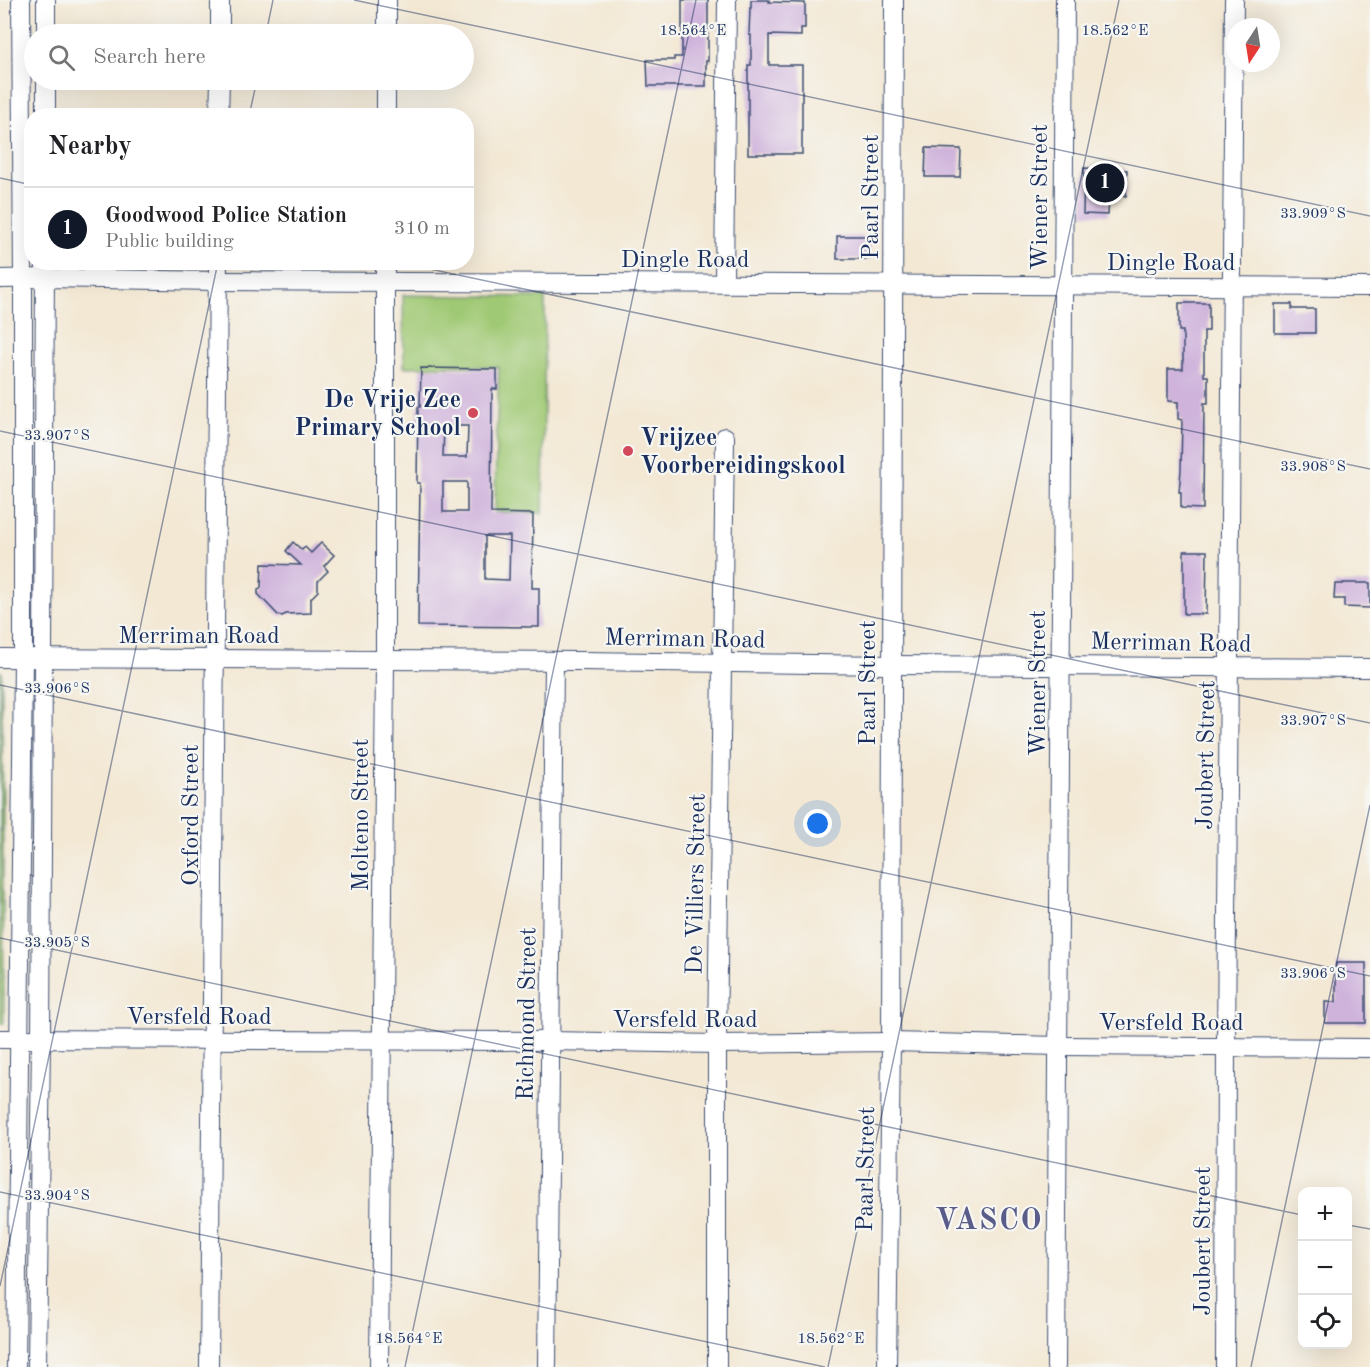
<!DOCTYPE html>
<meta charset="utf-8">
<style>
body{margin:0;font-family:"Old Standard TT",serif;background:#f2f2f2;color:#202124}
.controls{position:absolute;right:18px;bottom:18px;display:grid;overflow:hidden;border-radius:12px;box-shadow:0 6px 24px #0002}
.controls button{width:54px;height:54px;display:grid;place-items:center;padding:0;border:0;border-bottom:2px solid #e0e0e0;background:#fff;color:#202124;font:30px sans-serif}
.compass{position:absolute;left:1226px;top:18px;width:54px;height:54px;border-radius:50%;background:#fff;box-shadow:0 6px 24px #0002;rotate:192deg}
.you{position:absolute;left:818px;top:824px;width:21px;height:21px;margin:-15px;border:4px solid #fff;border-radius:50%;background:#1a73e8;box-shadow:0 0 0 9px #1a73e833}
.badge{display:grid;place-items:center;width:39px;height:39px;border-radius:50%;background:#111827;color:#fff;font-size:20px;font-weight:700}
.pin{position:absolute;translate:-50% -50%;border:3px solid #fff;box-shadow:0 2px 6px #0006}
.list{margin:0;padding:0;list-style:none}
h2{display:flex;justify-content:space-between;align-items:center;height:78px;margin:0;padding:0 24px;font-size:26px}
h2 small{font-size:20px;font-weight:400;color:#757577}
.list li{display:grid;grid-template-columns:39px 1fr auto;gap:18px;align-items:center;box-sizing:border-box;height:84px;padding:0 24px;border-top:2px solid #e0e0e0}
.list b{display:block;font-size:22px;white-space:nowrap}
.list p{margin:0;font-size:20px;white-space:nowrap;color:#757577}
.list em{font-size:20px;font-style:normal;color:#757577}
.icon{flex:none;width:33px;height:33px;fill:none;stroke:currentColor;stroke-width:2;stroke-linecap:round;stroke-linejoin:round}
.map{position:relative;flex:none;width:1370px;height:1367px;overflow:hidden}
.search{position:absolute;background:#fff;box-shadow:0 6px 24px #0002;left:24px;top:24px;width:450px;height:66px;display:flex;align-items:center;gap:15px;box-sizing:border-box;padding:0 21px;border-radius:33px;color:#757577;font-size:22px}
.panel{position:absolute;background:#fff;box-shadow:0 6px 24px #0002;left:24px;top:108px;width:450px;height:162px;border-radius:24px}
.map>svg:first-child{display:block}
.green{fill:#a0c974;stroke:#5e7c69;stroke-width:1.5}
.building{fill:#cfb3db;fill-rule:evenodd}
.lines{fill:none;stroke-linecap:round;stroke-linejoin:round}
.minor-casing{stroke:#3b4b70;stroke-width:20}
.minor{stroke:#fff;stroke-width:18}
.ticks{fill:none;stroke:#1b2f5e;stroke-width:1.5;stroke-opacity:0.45}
.poi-dot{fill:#d1495b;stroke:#f6f6f2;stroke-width:2}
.labels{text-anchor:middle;stroke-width:4.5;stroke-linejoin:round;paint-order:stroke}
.street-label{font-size:24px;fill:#1b2f5e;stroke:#f6f6f2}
.poi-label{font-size:24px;font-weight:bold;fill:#1b2f5e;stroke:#f6f6f2;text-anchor:end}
.district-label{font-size:30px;font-weight:bold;letter-spacing:1.5px;fill:#5a5d8a;stroke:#f6f6f2}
.ticks-label{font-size:15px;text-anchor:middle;fill:#1b2f5e;stroke:#f6f6f2;stroke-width:4.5;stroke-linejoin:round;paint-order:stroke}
</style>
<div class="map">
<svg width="1370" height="1367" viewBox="0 0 1370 1367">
<rect width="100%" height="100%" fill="#f6f6f2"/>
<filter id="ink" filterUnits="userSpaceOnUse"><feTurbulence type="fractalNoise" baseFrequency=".0167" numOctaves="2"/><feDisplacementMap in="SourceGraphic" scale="12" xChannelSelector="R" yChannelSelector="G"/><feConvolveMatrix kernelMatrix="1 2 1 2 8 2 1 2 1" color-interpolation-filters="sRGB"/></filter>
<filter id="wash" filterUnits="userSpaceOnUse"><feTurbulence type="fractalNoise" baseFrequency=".008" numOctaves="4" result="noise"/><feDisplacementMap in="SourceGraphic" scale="24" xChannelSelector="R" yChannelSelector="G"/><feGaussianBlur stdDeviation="1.35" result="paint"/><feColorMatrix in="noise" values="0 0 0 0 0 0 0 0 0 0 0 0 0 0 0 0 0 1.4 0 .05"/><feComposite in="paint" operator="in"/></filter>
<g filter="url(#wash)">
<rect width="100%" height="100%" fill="#f3e8d4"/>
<g class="green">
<path d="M403,295L545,297L543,513L495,512L496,440L499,367L450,366L404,367Z"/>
<path d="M0,672H2L4,1023H0Z"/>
</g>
<g id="blocks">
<g class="building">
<path d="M682,0H708V61H706V86H648L647,60H674V57H682Z"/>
<path d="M751,0H769V2L805,3V28H801V36L769,35V65H802V154H748V65H751V35H749L750,8H751Z"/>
<path d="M926,148L961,149L960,177H925Z"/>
<path d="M1084,168L1127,170L1126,196L1109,195L1108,215L1083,214Z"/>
<rect x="837" y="236" width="33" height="23"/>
<path d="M1179,303H1209V331H1204V376H1208V403H1204L1203,509L1181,508V492H1179L1181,470L1182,420L1178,419V402L1168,401V369H1183V331H1179Z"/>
<path d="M1275,304H1292V309H1315V333H1275Z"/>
<path d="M421,368L497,369V389H492L491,513L533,514L532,588H539V627L418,626L420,483H417L418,407H420ZM444,426H468L467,457H443ZM443,482H467V512H443ZM485,536H510L509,580L485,579Z"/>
<path d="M293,542L302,550L305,547L311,553L321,543L334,555L324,566L328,571L318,581V591L311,598V613L286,614L282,616L278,615L258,594V590L261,587L262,564L301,565L286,551Z"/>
<path d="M1184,551H1207L1206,614H1184Z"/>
<path d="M1343,583H1370V608L1344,607V599H1334L1335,584H1343Z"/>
<path d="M1336,963H1366V1023H1325V1002H1336Z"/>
</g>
</g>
</g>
<g filter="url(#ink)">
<use href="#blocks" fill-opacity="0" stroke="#3b4b70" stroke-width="1.5"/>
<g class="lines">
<defs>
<g id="minor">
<path d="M46,0V34"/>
<path d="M220,34V0"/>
<path d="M387,34V0"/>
<path d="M46,80V116"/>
<path d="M219,116L220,80"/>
<path d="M386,116V80"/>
<path d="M0,279L45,278L217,281L1370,287"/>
<path d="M724,283L727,0"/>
<path d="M0,658L580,661L891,665L1370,668"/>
<path d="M0,1039L550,1041L717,1044L891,1042L1059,1046L1370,1048"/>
<path d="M16,1367L23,658V279L21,0"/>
<path d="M37,1367L41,1040L45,262"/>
<path d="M209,1367L218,262"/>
<path d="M379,1367L385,660V262"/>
<path d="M547,1367L554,662"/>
<path d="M717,1367V1044L725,437"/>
<path d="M887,1367L891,1042L894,0"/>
<path d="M1056,1367L1065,0"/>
<path d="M1225,1367L1226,1047L1234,0"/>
</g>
</defs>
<use href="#minor" class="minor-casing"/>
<use href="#minor" class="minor"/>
</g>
</g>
<path class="ticks" d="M354,0L1370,216M266,34L273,0M249,116L257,80M0,178L32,185M397,262L1370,469M0,431L1370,723M0,685L1370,976M0,938L1302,1215M0,1192L825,1367M1348,1225L1370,1229M0,1286L218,262M405,1367L696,0M828,1367L1119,0M1251,1367L1370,805"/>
<g class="poi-dot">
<circle cx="473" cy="413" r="6"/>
<circle cx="628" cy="451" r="6"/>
</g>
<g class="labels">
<g class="street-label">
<text transform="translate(870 197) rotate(-90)" y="8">Paarl Street</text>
<text transform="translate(1039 197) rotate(-90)" y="8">Wiener Street</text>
<text x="685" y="267">Dingle Road</text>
<text x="1171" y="270">Dingle Road</text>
<text x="199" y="643">Merriman Road</text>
<text transform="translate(685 638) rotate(1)" y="8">Merriman Road</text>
<text transform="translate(1171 642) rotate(1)" y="8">Merriman Road</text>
<text transform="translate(867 683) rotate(-90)" y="8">Paarl Street</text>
<text transform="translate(1037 683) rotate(-90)" y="8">Wiener Street</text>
<text transform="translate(1205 755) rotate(-89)" y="8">Joubert Street</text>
<text transform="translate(190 815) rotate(-90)" y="8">Oxford Street</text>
<text transform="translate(360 815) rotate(-90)" y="8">Molteno Street</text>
<text transform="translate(695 884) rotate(-89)" y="8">De Villiers Street</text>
<text transform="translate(526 1014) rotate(-89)" y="8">Richmond Street</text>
<text x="199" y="1024">Versfeld Road</text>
<text x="685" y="1027">Versfeld Road</text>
<text x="1171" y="1030">Versfeld Road</text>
<text transform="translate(865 1169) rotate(-89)" y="8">Paarl Street</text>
<text transform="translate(1202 1241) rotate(-90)" y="8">Joubert Street</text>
</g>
<g class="poi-label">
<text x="461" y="407">De Vrije Zee<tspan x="461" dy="28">Primary School</tspan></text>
<text x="640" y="445" text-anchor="start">Vrijzee<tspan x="640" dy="28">Voorbereidingskool</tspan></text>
</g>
<g class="district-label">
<text x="989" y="1229">VASCO</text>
</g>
</g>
<g class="ticks-label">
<text x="693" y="35">18.564°E</text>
<text x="1115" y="35">18.562°E</text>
<text x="1313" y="218">33.909°S</text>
<text x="57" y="440">33.907°S</text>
<text x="1313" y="471">33.908°S</text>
<text x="57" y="693">33.906°S</text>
<text x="1313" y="725">33.907°S</text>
<text x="57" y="947">33.905°S</text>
<text x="1313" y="978">33.906°S</text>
<text x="57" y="1200">33.904°S</text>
<text x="409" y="1343">18.564°E</text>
<text x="831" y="1343">18.562°E</text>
</g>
</svg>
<div class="controls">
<button>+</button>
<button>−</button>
<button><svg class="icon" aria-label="locate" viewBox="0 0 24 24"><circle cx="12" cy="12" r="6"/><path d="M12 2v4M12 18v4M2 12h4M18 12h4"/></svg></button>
</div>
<svg class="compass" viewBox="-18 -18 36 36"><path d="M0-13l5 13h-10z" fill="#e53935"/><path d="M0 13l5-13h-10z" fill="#757577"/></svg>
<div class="you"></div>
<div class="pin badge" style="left:1105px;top:183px">1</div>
<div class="search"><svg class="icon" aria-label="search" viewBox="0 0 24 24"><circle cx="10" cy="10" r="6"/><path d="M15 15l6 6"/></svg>Search here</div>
<section class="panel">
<h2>Nearby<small></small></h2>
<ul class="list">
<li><span class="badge">1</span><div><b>Goodwood Police Station</b><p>Public building</p></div><em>310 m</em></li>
</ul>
</section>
</div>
